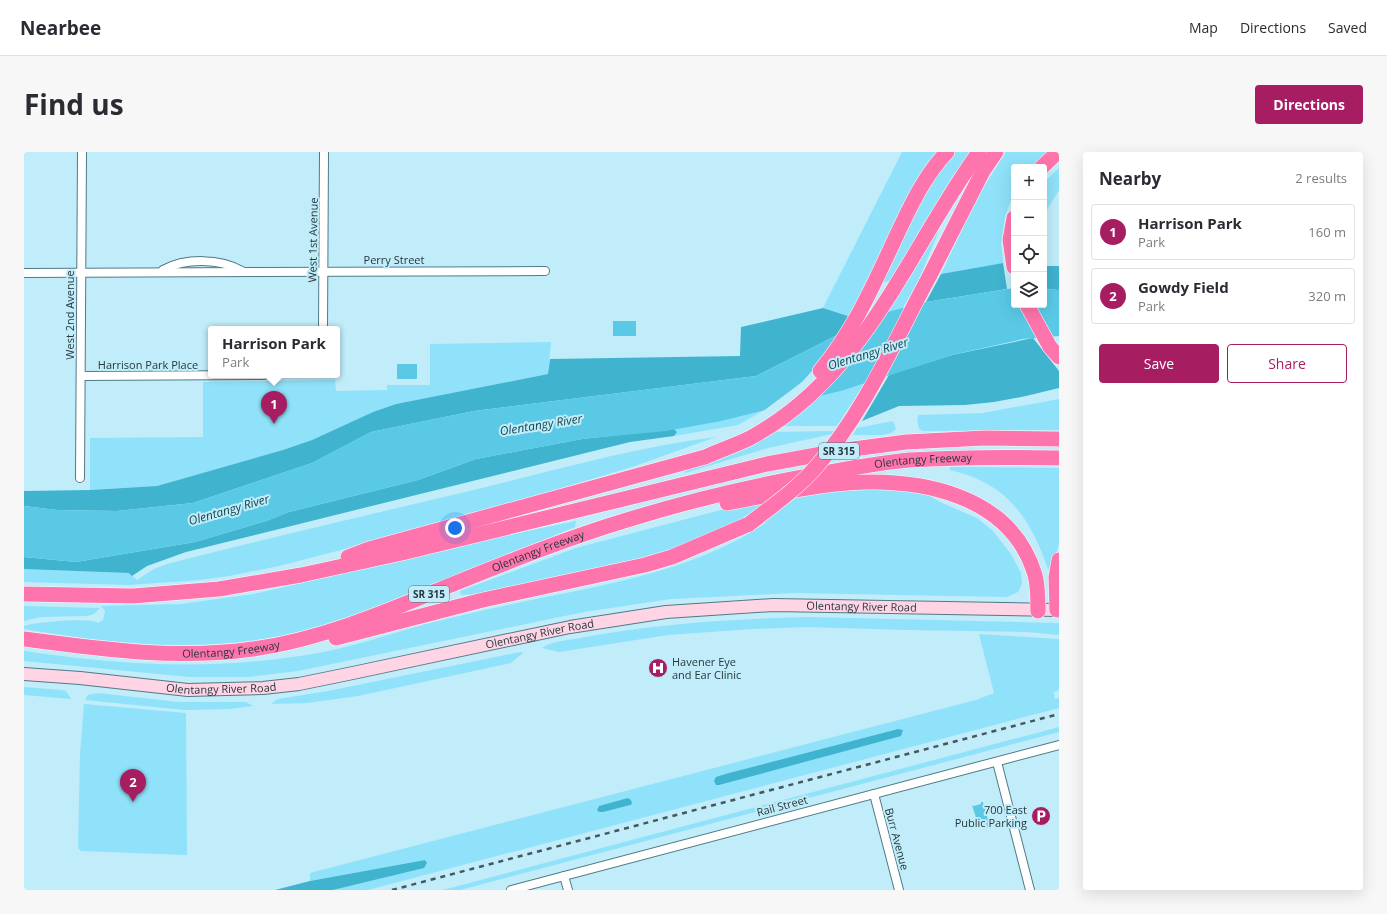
<!DOCTYPE html>
<meta charset="utf-8">
<style>
body{margin:0;font-family:"Open Sans",sans-serif;background:#f7f7f7;color:#2b2b33}
.controls{position:absolute;right:12px;top:12px;display:grid;overflow:hidden;border-radius:4px;box-shadow:0 4px 16px #0002}
.controls button{width:36px;height:36px;display:grid;place-items:center;padding:0;border:0;border-bottom:1px solid #e1e1e2;background:#fff;color:#2b2b33;font:20px sans-serif}
.you{position:absolute;left:431px;top:376px;width:14px;height:14px;margin:-10px;border:3px solid #fff;border-radius:50%;background:#1a73e8;box-shadow:0 0 0 6px #1a73e833}
.badge{display:grid;place-items:center;width:26px;height:26px;border-radius:50%;background:#a71d62;color:#fff;font-size:13px;font-weight:700}
.pin{position:absolute;translate:-50% -33px;filter:drop-shadow(0 1px 2px #0008)}
.pin::after{content:'';position:absolute;top:21px;width:14px;height:12px;background:inherit;clip-path:polygon(0 0,100% 0,50% 100%)}
.popup{position:absolute;left:184px;top:174px;width:132px;height:52px;box-sizing:border-box;display:grid;place-content:center;border-radius:4px;background:#fff;filter:drop-shadow(0 1px 3px #0005);font-size:13px;white-space:nowrap;color:#7c7c81}
.popup b{font-size:15px;color:#2b2b33}
.popup::after{content:'';position:absolute;left:50%;top:100%;margin-left:-8px;border:8px solid transparent;border-top-color:#fff}
.list{margin:0;padding:0;list-style:none}
h2{display:flex;justify-content:space-between;align-items:center;height:52px;margin:0;padding:0 16px;font-size:17px}
h2 small{font-size:13px;font-weight:400;color:#7c7c81}
.list li{display:grid;grid-template-columns:26px 1fr auto;gap:12px;align-items:center;box-sizing:border-box;height:56px;margin:0 8px 8px;padding:0 8px;border:1px solid #e1e1e2;border-radius:4px}
.list b{display:block;font-size:15px;white-space:nowrap}
.list p{margin:0;font-size:13px;white-space:nowrap;color:#7c7c81}
.list em{font-size:13px;font-style:normal;color:#7c7c81}
.actions{display:flex;gap:8px;padding:12px 16px}
.actions a{flex:1;padding:9px 0;border:1px solid #a71d62;border-radius:4px;text-align:center;font-size:14px;color:#a71d62}
.actions .main{background:#a71d62;color:#fff}
.icon{flex:none;width:22px;height:22px;fill:none;stroke:currentColor;stroke-width:2;stroke-linecap:round;stroke-linejoin:round}
.map{position:relative;flex:none;width:1035px;height:738px;overflow:hidden;border-radius:4px}
header{display:flex;align-items:center;gap:24px;box-sizing:border-box;height:56px;padding:0 20px;background:#fff;border-bottom:1px solid #e1e1e2}
header strong{font-size:19px}
nav{display:flex;gap:22px;margin-inline-start:auto;font-size:14px}
.intro{display:flex;align-items:center;justify-content:space-between;box-sizing:border-box;height:96px;padding:0 24px}
h1{margin:0;font-size:28px}
.button{padding:10px 18px;border-radius:4px;background:#a71d62;color:#fff;font-size:14px;font-weight:700}
main{display:flex;gap:24px;padding:0 24px}
aside{flex:1;background:#fff;border-radius:4px;box-shadow:0 4px 16px #0002}
.map>svg:first-child{display:block}
.green{fill:#8fe2f9;fill-rule:evenodd}
.forest{fill:#40b3cf}
.water{fill:#5ac9e6}
.pier{fill:#c1ecf9}
.lines{fill:none;stroke-linecap:round;stroke-linejoin:round}
.street-casing{stroke:#527a85;stroke-width:10}
.secondary-casing{stroke:#527a85;stroke-width:14}
.highway-casing{stroke:#fff;stroke-width:16}
.street{stroke:#fff;stroke-width:8}
.secondary{stroke:#ffd5e6;stroke-width:12}
.highway{stroke:#fe74ac;stroke-width:15}
.rail{stroke:#43585f;stroke-width:2.5;stroke-dasharray:5 5;stroke-linecap:butt}
.highway-bridge-casing{stroke:#fff;stroke-width:16;stroke-linecap:butt}
.highway-bridge{stroke:#fe74ac;stroke-width:15}
.labels{text-anchor:middle;stroke-width:4;stroke-linejoin:round;paint-order:stroke}
.shield{fill:#c1ecf9;stroke:#556e75;stroke-width:1}
.shield-label{font-size:10px;font-weight:bold;fill:#27383d}
.street-label{font-size:11px;fill:#27383d;stroke:#c1ecf9}
.poi-label{font-size:11px;fill:#27383d;stroke:#c1ecf9;text-anchor:start}
.water-label{font-size:12px;font-style:italic;fill:#154753;stroke:#c1ecf9}
</style>
<header>
<strong>Nearbee</strong>
<nav><a>Map</a><a>Directions</a><a>Saved</a></nav>
</header>
<div class="intro"><h1>Find us</h1><a class="button">Directions</a></div>
<main>
<div class="map">
<svg width="1035" height="738" viewBox="0 0 1035 738">
<rect width="100%" height="100%" fill="#c1ecf9"/>
<g class="green">
<path d="M878,0H915L827,165L799,156Z"/>
<path d="M930,0H947L870,128L856,131L893,52Z"/>
<path d="M982,0H1023L1008,15H990V40L981,64L977,91L979,111L917,122L953,46Z"/>
<path d="M1035,16V38L1020,63V30Z"/>
<path d="M916,76L895,127L879,156L863,160Z"/>
<path d="M527,190L524,222L372,252L349,260L288,288L259,298L133,334L66,338V286L179,285V230L311,228L312,239L363,238V233H406V192Z"/>
<path d="M840,232L813,274H756L796,244Z"/>
<path d="M1035,247V278L900,279L895,277L893,266L895,263L959,261Z"/>
<path d="M742,257L714,273L650,284L653,280L650,277Z"/>
<path d="M869,269L872,277L867,281L858,283H829L833,276Z"/>
<path d="M810,279L808,282L744,296L661,321L660,319L698,305L749,280Z"/>
<path d="M692,285L611,314L421,371L255,414L205,424L176,428L105,433L0,430V417L105,421L113,428L130,417L143,412C248,385 353,361 458,336C536,317 612,295 692,285Z"/>
<path d="M926,315L1035,316V392L1027,417H1024C1006,365 983,331 926,318Z"/>
<path d="M852,336L901,341L916,350L953,366L969,379L987,402L997,421L998,432L994,440L983,445L771,441L647,447L560,460L274,519L224,525H165L0,509V499C102,514 191,519 294,501C331,494 366,482 402,472C429,465 456,459 484,453C572,434 666,422 742,371L723,363C675,395 619,407 563,419C528,426 492,434 456,442L437,443L436,439L552,396L712,354L796,338Z"/>
<path d="M552,369L551,375C499,396 448,418 395,439C338,461 278,484 216,490C143,498 72,489 0,477V474C10,470 68,465 74,471L79,468L81,459L77,454L157,452L230,442L460,388Z"/>
<path d="M0,454L76,456L70,462L63,464L17,465L0,469Z"/>
<path d="M783,465L1035,471V483L1004,480L885,478L782,475L728,477L644,483L535,500L518,496C527,489 545,488 556,486C631,472 707,467 783,465Z"/>
<path d="M955,482L1035,487V538L1030,540L1031,547L1035,546V556L344,738H309L399,716L403,711L401,708L286,729V721L952,548L970,541ZM874,577L879,578L705,621Z"/>
<path d="M496,500L499,501L487,511L334,544L283,551L247,552L254,547L304,539Z"/>
<path d="M0,535L38,538L42,539L47,547L0,543Z"/>
<path d="M74,541L154,550H222L229,554L205,557L161,558L61,548L64,543Z"/>
<path d="M60,552L162,561L163,703L57,699L54,696L56,603Z"/>
<path d="M1035,575V580L436,738H419Z"/>
</g>
<g class="forest">
<path d="M979,111L983,137L902,150L917,122Z"/>
<path d="M1020,114H1035V138L1020,137Z"/>
<path d="M799,156L827,165L817,181L732,224L450,259L347,280L288,311L169,351L93,359L33,358L0,354V339L66,338L133,334L259,298L288,288L349,260L372,252L524,222L526,207L716,204L717,175Z"/>
<path d="M1009,186L1035,219V236L1002,244L970,250L941,253L875,254L838,269L865,223L928,203Z"/>
<path d="M650,277L653,280L650,284L606,290L162,400L123,414L108,424L105,421L0,417V405L52,410L171,390L242,369L265,360L394,328L452,307L558,287Z"/>
<path d="M874,577L879,578L877,584L695,633H692L690,629L692,625L705,621Z"/>
<path d="M604,646L607,648L608,652L606,653L579,660H575L573,658L575,654Z"/>
<path d="M401,708L403,711L400,716L309,738H251L286,729Z"/>
</g>
<g class="water">
<path d="M990,136V153H1020V137L1035,138V184L999,187L928,203L820,238L697,269L642,279L558,287L452,307L394,328L265,360L242,369L171,390L52,410L0,405V354L33,358L93,359L169,351L288,311L347,280L450,259L732,224L817,181L863,160L902,150Z"/>
<rect x="589" y="169" width="23" height="15"/>
<rect x="373" y="212" width="20" height="15"/>
<path d="M957,650H959L966,675L955,676L952,671L953,669L948,653L950,654L957,652Z"/>
</g>
<path class="pier" d="M862,158L789,248L738,260L778,230L802,203L820,177Z"/>
<g class="lines">
<defs>
<g id="street">
<path d="M139,118C161,106 196,106 218,119"/>
<path d="M0,121L521,119"/>
<path d="M299,177L300,0"/>
<path d="M57,224L240,223"/>
<path d="M56,326L58,0"/>
<path d="M973,610L1006,738"/>
<path d="M850,642L875,738"/>
<path d="M540,724L544,738"/>
<path d="M487,738L1035,593"/>
</g>
<g id="secondary">
<path id="s1" d="M0,522L56,526L164,538L239,536L275,532L324,522L546,475L642,460L749,453L1035,458"/>
</g>
<g id="highway">
<path d="M1018,15L1034,0"/>
<path d="M990,66L986,88L990,115"/>
<path d="M905,125L959,19L972,0"/>
<path d="M1003,153L1026,195L1035,205"/>
<path d="M796,219C829,180 849,134 870,89C885,57 899,25 923,0"/>
<path d="M703,351C743,344 783,334 823,331C896,326 987,342 1011,423C1014,434 1014,447 1014,459"/>
<path d="M324,405L345,397L681,305C696,298 712,293 726,286C841,224 883,100 955,0"/>
<path d="M0,442L109,444L195,437L277,423L378,401L743,312L814,299L882,290L961,286L1035,287"/>
<path d="M1033,458L1032,425L1035,408"/>
<path d="M312,486L459,448L621,413L648,405L725,372"/>
<path id="s2" d="M0,487C76,497 152,508 229,497C294,488 357,462 417,437C479,412 540,387 603,368C664,349 727,334 790,323C821,317 853,311 885,308C935,305 985,305 1035,306"/>
</g>
</defs>
<use href="#street" class="street-casing"/>
<use href="#secondary" class="secondary-casing"/>
<use href="#highway" class="highway-casing"/>
<use href="#street" class="street"/>
<use href="#secondary" class="secondary"/>
<use href="#highway" class="highway"/>
<path class="rail" d="M368,738L1035,562"/>
<defs>
<path id="highway-bridge" d="M725,372C748,354 773,337 792,315C840,261 871,188 905,125"/>
</defs>
<use href="#highway-bridge" class="highway-bridge-casing"/>
<use href="#highway-bridge" class="highway-bridge"/>
</g>
<defs>
<symbol id="hospital-disc" viewBox="-11 -11 22 22"><circle r="9.5" fill="#a71d62" stroke="#c1ecf9"/><path d="M-5-5h3v3.5h4V-5h3V5h-3V1.5h-4V5h-3Z" fill="#fff"/></symbol>
<symbol id="parking-disc" viewBox="-11 -11 22 22"><circle r="9.5" fill="#a71d62" stroke="#c1ecf9"/><path d="M-3.5-5.5H1a3.5 3.5 0 0 1 0 7H-1V5.5H-3.5ZM-1-3.4V-.6H.8a1.4 1.4 0 0 0 0-2.8Z" fill="#fff"/></symbol>
</defs>
<g fill-rule="evenodd">
<use href="#hospital-disc" x="623" y="505" width="22" height="22"/>
<use href="#parking-disc" x="1006" y="653" width="22" height="22"/>
</g>
<g class="labels">
<g class="shield">
<rect x="795" y="291" width="40" height="16" rx="3"/>
<rect x="385" y="434" width="40" height="16" rx="3"/>
</g>
<g class="shield-label">
<text x="815" y="303">SR 315</text>
<text x="405" y="446">SR 315</text>
</g>
<g class="street-label">
<text transform="translate(289 88) rotate(-89)" y="4">West 1st Avenue</text>
<text x="370" y="112">Perry Street</text>
<text transform="translate(46 163) rotate(-90)" y="4">West 2nd Avenue</text>
<text x="124" y="217">Harrison Park Place</text>
<text dy="4" stroke="none"><textPath href="#s2" startOffset="929">Olentangy Freeway</textPath></text>
<text dy="4" stroke="none"><textPath href="#s2" startOffset="532">Olentangy Freeway</textPath></text>
<text dy="4" stroke="none"><textPath href="#s1" startOffset="846">Olentangy River Road</textPath></text>
<text dy="4" stroke="none"><textPath href="#s1" startOffset="522">Olentangy River Road</textPath></text>
<text dy="4" stroke="none"><textPath href="#s2" startOffset="208">Olentangy Freeway</textPath></text>
<text dy="4" stroke="none"><textPath href="#s1" startOffset="198">Olentangy River Road</textPath></text>
<text transform="translate(758 654) rotate(-15)" y="4">Rail Street</text>
<text transform="translate(873 687) rotate(75)" y="4">Burr Avenue</text>
</g>
<g class="poi-label">
<text x="648" y="514">Havener Eye<tspan x="648" dy="13">and Ear Clinic</tspan></text>
<text x="1003" y="662" text-anchor="end">700 East<tspan x="1003" dy="13">Public Parking</tspan></text>
</g>
<g class="water-label">
<text transform="translate(844 202) rotate(-17)" y="4">Olentangy River</text>
<text transform="translate(517 273) rotate(-9)" y="4">Olentangy River</text>
<text transform="translate(205 358) rotate(-16)" y="4">Olentangy River</text>
</g>
</g>
</svg>
<div class="controls">
<button>+</button>
<button>−</button>
<button><svg class="icon" aria-label="locate" viewBox="0 0 24 24"><circle cx="12" cy="12" r="6"/><path d="M12 2v4M12 18v4M2 12h4M18 12h4"/></svg></button>
<button><svg class="icon" aria-label="layers" viewBox="0 0 24 24"><path d="M12 4l9 5-9 5-9-5zM3 14l9 5 9-5"/></svg></button>
</div>
<div class="you"></div>
<div class="pin badge" style="left:250px;top:272px">1</div>
<div class="popup"><b>Harrison Park</b>Park</div>
<div class="pin badge" style="left:109px;top:650px">2</div>
</div>
<aside>
<h2>Nearby<small>2 results</small></h2>
<ul class="list">
<li><span class="badge">1</span><div><b>Harrison Park</b><p>Park</p></div><em>160 m</em></li>
<li><span class="badge">2</span><div><b>Gowdy Field</b><p>Park</p></div><em>320 m</em></li>
</ul>
<div class="actions"><a class="main">Save</a><a>Share</a></div>
</aside>
</main>
